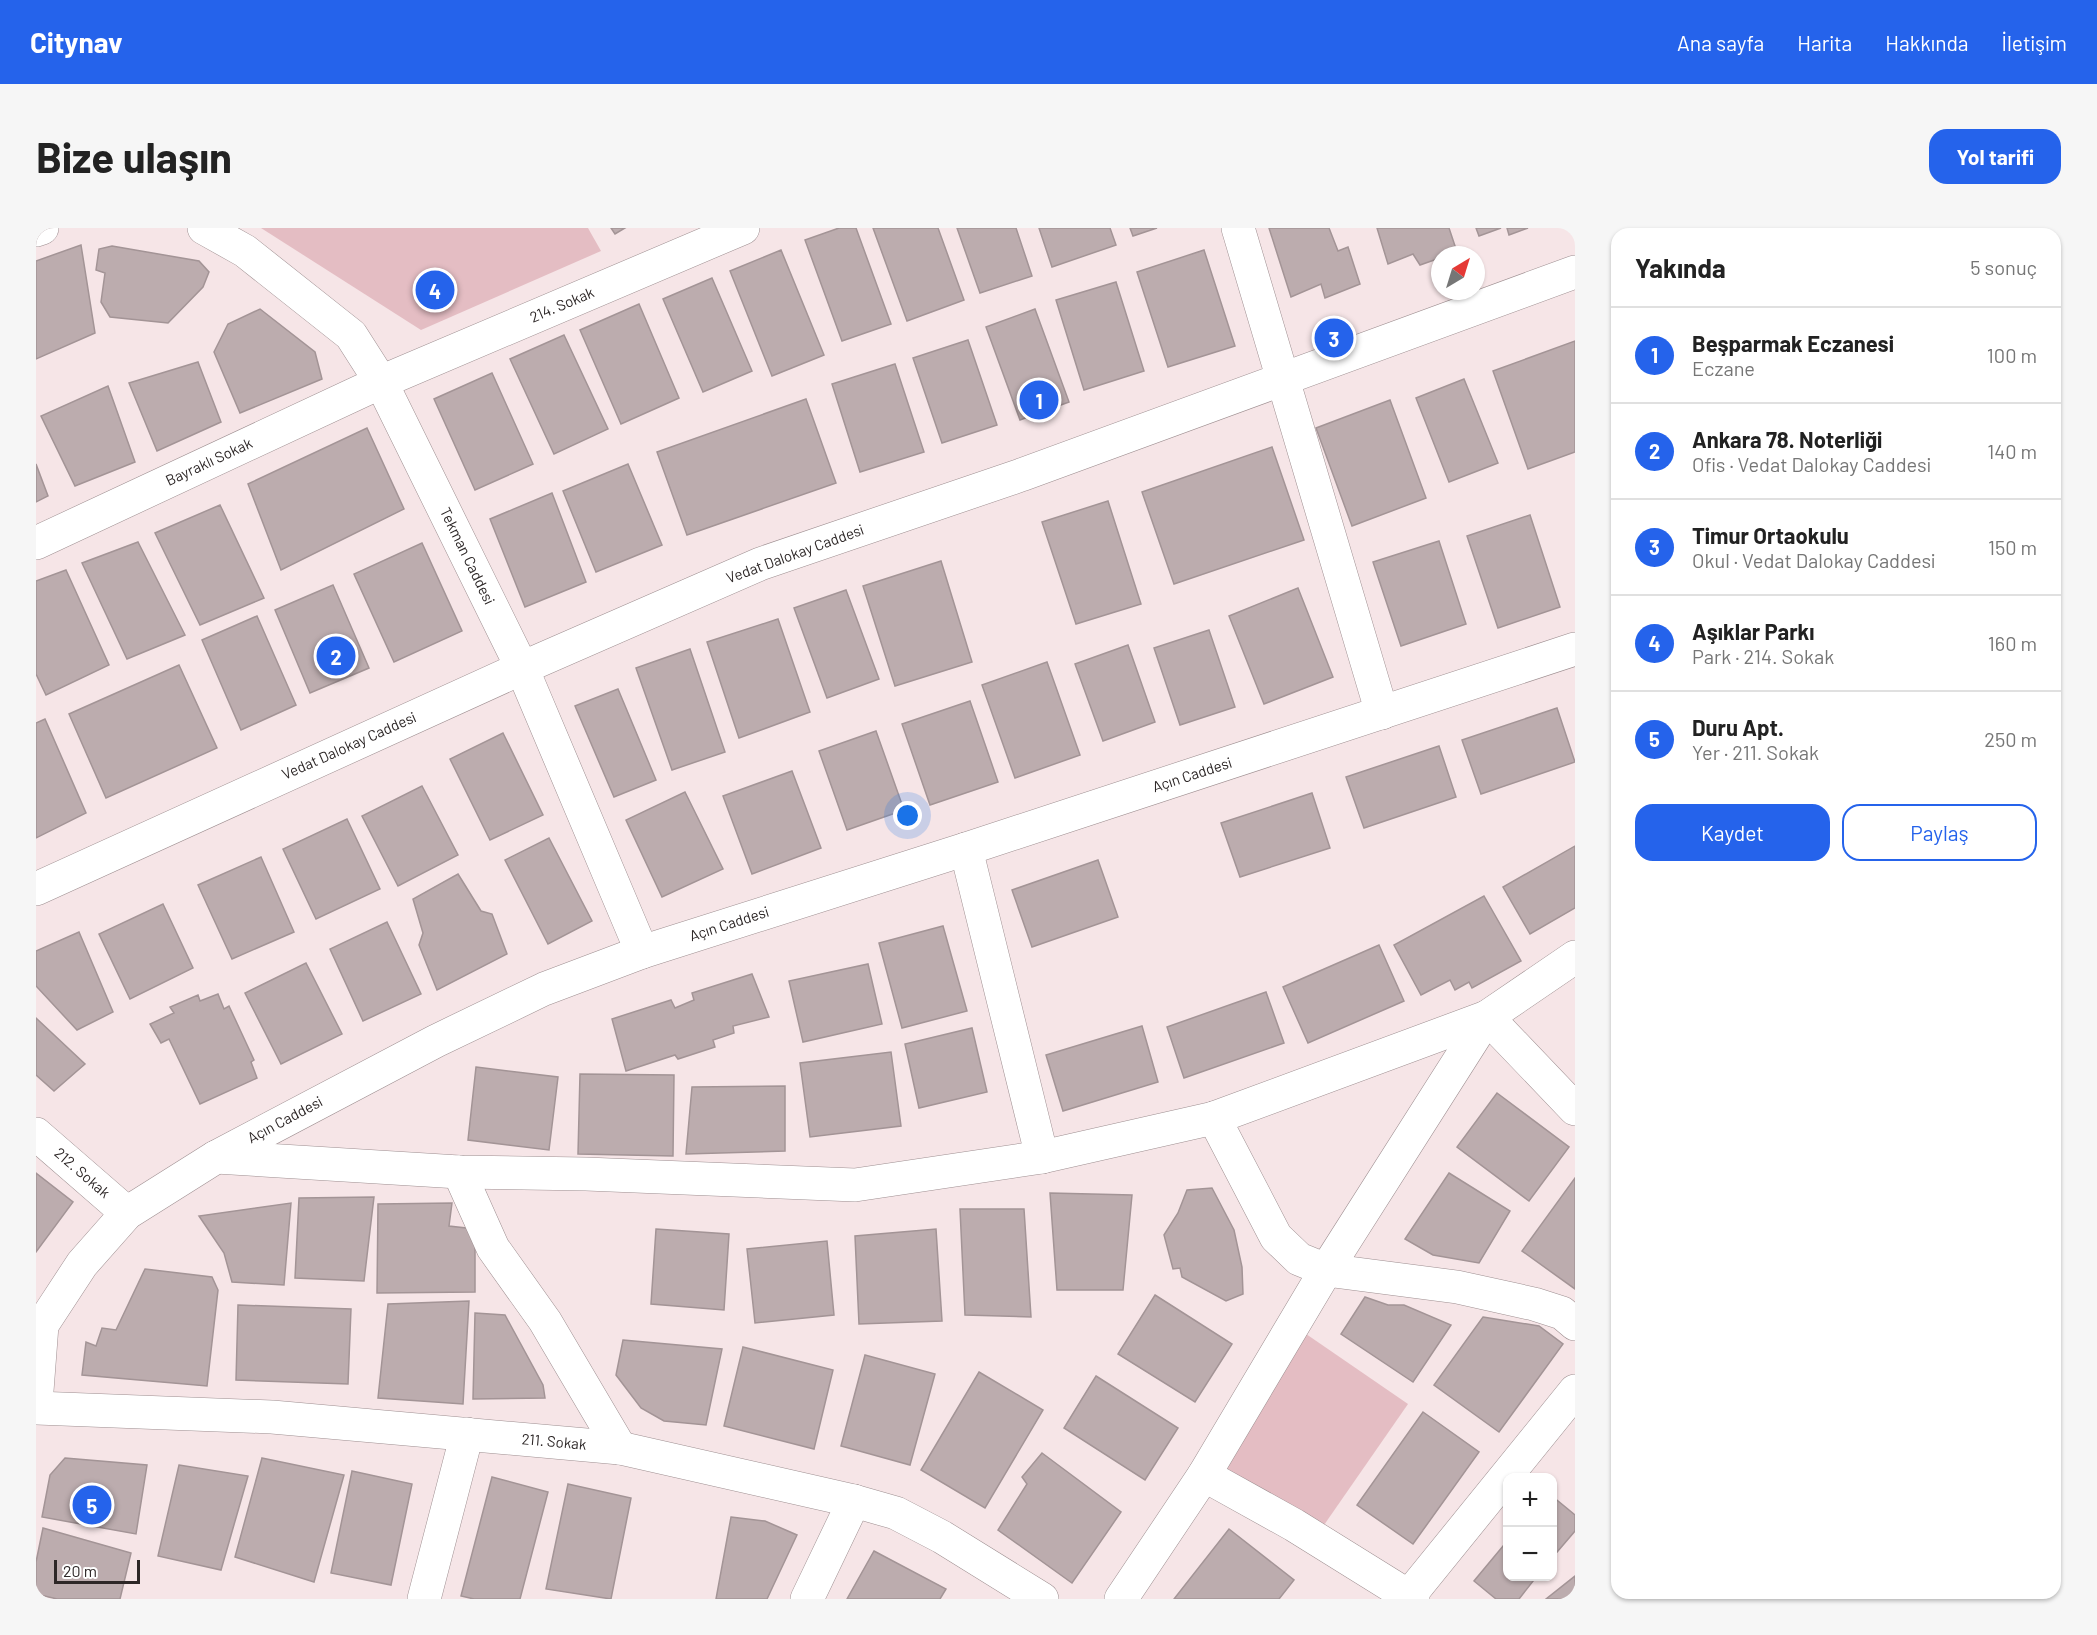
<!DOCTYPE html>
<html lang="tr">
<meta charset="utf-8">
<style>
body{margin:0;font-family:Barlow,sans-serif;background:#f6f6f6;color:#222}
.controls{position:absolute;right:18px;bottom:18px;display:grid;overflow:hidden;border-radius:12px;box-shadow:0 2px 4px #0004}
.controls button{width:54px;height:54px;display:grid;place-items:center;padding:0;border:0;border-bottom:2px solid #e0e0e0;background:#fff;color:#222;font:30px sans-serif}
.compass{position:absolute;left:1395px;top:18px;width:54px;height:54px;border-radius:50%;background:#fff;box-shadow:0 2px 4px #0004;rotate:38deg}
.scale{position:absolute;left:18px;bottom:15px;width:86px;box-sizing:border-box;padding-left:6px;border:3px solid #2d2727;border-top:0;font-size:16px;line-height:21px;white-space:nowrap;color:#2d2727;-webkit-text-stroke:4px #fff;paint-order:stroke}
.you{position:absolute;left:872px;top:588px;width:21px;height:21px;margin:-15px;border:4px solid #fff;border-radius:50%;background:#1a73e8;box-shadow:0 0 0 9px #1a73e833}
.badge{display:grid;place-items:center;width:39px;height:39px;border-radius:50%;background:#2563eb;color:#fff;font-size:20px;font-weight:700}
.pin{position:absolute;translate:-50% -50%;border:3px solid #fff;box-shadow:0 2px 6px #0006}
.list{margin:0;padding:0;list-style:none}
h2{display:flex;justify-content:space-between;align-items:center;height:78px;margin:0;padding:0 24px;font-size:26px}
h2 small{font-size:20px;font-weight:400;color:#767676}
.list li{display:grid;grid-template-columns:39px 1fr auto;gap:18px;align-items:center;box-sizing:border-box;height:96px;padding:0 24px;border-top:2px solid #e0e0e0}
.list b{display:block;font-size:22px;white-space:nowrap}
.list p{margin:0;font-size:20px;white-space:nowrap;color:#767676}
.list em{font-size:20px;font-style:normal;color:#767676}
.actions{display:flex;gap:12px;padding:18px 24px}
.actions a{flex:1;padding:14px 0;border:2px solid #2563eb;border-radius:18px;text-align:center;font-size:21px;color:#2563eb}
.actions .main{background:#2563eb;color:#fff}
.map{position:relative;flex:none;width:1539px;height:1371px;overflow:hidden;border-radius:18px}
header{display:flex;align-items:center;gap:36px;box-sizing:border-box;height:84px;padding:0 30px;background:#2563eb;color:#fff}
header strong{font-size:28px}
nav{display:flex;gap:33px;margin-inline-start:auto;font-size:21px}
.intro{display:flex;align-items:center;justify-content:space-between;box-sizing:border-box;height:144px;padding:0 36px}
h1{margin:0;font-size:42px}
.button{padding:15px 27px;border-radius:18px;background:#2563eb;color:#fff;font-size:21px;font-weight:700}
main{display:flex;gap:36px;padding:0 36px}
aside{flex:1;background:#fff;border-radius:18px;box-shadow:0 2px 4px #0004}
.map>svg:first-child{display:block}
.green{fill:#e4bdc3}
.building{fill:#bcacae;stroke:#a39496;stroke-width:1.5}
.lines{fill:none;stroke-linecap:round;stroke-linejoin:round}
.minor-casing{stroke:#9e8f91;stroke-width:34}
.minor{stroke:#fff;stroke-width:33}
.labels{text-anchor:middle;stroke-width:4.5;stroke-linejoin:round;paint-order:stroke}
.street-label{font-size:15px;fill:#2d2727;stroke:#fff}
</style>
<header>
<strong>Citynav</strong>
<nav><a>Ana sayfa</a><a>Harita</a><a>Hakkında</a><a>İletişim</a></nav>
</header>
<div class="intro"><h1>Bize ulaşın</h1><a class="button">Yol tarifi</a></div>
<main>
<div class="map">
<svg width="1539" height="1371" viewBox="0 0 1539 1371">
<rect width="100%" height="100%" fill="#f6e5e7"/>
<g class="green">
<path d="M225,0H552L565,23L385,102Z"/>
<path d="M1257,1097L1372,1176L1279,1310L1168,1247Z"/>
</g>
<g class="building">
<path d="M575,0H589L579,6Z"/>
<path d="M803,0H820L855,96L806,113L769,12Z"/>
<path d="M837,0H902L928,72L871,93Z"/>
<path d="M921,0H980L996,48L944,65Z"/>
<path d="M1003,0H1074L1080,17L1016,39Z"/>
<path d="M1094,0H1121L1097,8Z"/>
<path d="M1233,0H1293L1302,23L1312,19L1324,56L1289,70L1285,56L1255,69Z"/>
<path d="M1341,0H1413L1421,24L1404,27V30L1384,37L1377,26L1352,36Z"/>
<path d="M1440,0H1465L1443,8Z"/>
<path d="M1471,0H1492L1473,7Z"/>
<path d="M45,17L59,105L0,131V33Z"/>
<path d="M76,18L163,33L173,44L167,59L132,95L74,89L65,74L69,45L60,42L63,21Z"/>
<path d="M745,22L788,127L736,148L694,43Z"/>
<path d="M1168,22L1199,118L1132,139L1101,44Z"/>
<path d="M676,50L716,143L667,164L627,71Z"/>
<path d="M1080,54L1108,143L1048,162L1020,72Z"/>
<path d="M603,76L643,170L585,196L544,102Z"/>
<path d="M224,81L279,124L286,151L204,185L178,124L192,96Z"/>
<path d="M999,81L1033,174L984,192L950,99Z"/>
<path d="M528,107L572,201L518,226L474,131Z"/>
<path d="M932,112L961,197L906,215L877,130Z"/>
<path d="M1539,113V224L1492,241L1457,143Z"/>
<path d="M162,134L185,194L121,223L93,155Z"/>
<path d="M859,136L888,224L824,244L796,156Z"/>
<path d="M456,145L497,236L439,262L398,171Z"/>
<path d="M1428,151L1462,235L1413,254L1380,170Z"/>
<path d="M72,158L99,234L39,258L5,188Z"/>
<path d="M770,171L800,255L651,307L621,224Z"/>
<path d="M1354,172L1390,270L1316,298L1280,200Z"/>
<path d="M331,200L368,281L245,342L212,256Z"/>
<path d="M1236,219L1268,312L1138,356L1106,264Z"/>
<path d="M0,236L12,268L0,274Z"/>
<path d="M592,236L626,317L560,344L527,263Z"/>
<path d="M516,265L550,354L489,379L454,291Z"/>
<path d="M1072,273L1105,376L1040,396L1006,294Z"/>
<path d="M184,277L228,370L164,397L119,305Z"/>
<path d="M1494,287L1524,379L1462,400L1431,308Z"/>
<path d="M1403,313L1430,396L1365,418L1337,334Z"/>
<path d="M102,314L149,407L91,431L46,335Z"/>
<path d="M386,315L426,403L358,434L318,346Z"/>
<path d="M905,333L936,434L859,458L827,358Z"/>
<path d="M30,342L73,437L10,467L0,446V353Z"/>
<path d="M297,357L333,440L274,465L239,382Z"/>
<path d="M1262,360L1297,449L1228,476L1193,388Z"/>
<path d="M810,362L843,451L791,470L758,380Z"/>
<path d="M221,388L260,477L205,502L166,412Z"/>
<path d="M742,391L774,484L703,510L671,414Z"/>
<path d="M1173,402L1199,479L1144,497L1118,420Z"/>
<path d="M1092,417L1119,494L1067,513L1039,436Z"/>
<path d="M654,421L689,524L636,542L600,440Z"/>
<path d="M1011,434L1044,527L979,550L946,457Z"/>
<path d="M143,437L181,520L70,570L33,486Z"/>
<path d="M582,461L620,552L578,569L539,478Z"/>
<path d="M934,473L962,554L894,577L866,496Z"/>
<path d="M1521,480L1539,534L1445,566L1426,512Z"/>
<path d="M9,491L50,585L0,610V495Z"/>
<path d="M840,503L868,582L811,602L783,523Z"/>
<path d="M467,505L507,587L454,612L414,531Z"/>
<path d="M1403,518L1420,569L1328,600L1310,549Z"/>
<path d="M756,543L785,620L716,646L687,568Z"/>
<path d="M386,558L422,627L362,658L326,588Z"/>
<path d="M649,564L687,641L626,669L590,592Z"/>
<path d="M1276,565L1294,620L1204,649L1185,595Z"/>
<path d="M311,591L344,661L280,691L247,621Z"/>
<path d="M513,610L556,693L512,716L469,632Z"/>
<path d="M1539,618V680L1494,706L1467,659Z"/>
<path d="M225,629L258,704L196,731L162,657Z"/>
<path d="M1062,632L1082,689L996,719L976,662Z"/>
<path d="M422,646L445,683L456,686L471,726L401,762L383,717L387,705L377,671Z"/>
<path d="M1448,668L1485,733L1436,760L1433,754L1419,762L1414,752L1385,767L1358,717Z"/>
<path d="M127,676L157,740L94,771L63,706Z"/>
<path d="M351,694L385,766L327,793L294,721Z"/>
<path d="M907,698L931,783L866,800L843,715Z"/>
<path d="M43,704L77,784L41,802L0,758V723Z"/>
<path d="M1343,717L1368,773L1272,815L1247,759Z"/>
<path d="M270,735L306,806L245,836L209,765Z"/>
<path d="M832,736L846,796L767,814L753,753Z"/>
<path d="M716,746L733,789L697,798L698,805L677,812L679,819L642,831L639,827L590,843L576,791L635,772L639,780L658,772L656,765Z"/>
<path d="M1230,764L1248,815L1148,850L1131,799Z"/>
<path d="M182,766L188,781L193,778L206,806L218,832L215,834L221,850L164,876L133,811L125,815L114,796L138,785L134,779L162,767L164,773Z"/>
<path d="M0,790L49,836L18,863L0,847Z"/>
<path d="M1106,798L1122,854L1027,883L1010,827Z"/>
<path d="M936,800L951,864L883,880L869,816Z"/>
<path d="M855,824L865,898L774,909L764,835Z"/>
<path d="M440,839L522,849L513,922L432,912Z"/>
<path d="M544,846L638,847L637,928L542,926Z"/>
<path d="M749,858V923L650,926L656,859Z"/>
<path d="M1461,865L1533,919L1493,973L1421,919Z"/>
<path d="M0,945L37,974L0,1024Z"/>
<path d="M1413,945L1474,983L1443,1035L1397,1027L1369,1011Z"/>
<path d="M1539,950V1061L1486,1023Z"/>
<path d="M1176,960L1198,1002L1206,1039L1207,1066L1190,1073L1146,1049L1144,1040L1137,1041L1128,1007L1142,985L1151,962Z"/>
<path d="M1014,965L1096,967L1087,1062H1021Z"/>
<path d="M338,969L328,1053L259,1050L263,970Z"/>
<path d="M255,975L248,1057L196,1054L188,1025L163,988Z"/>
<path d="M416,975L413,998L439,1001V1064L341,1065L342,976Z"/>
<path d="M924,981H988L995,1089L929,1087Z"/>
<path d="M620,1001L693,1006L688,1082L615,1076Z"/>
<path d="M900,1001L906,1093L823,1096L819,1008Z"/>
<path d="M791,1013L798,1087L719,1095L711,1021Z"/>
<path d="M109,1041L176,1049L182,1062L171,1158L46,1147L50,1114L60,1118L66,1100L80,1102Z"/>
<path d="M1119,1067L1196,1116L1159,1174L1082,1126Z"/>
<path d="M1329,1069L1352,1077H1368L1415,1097L1377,1154L1305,1106Z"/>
<path d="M433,1073L427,1176L342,1170L352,1076Z"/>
<path d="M202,1077L315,1081L312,1156L200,1152Z"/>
<path d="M439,1085L469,1087L507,1157L509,1170L437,1171Z"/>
<path d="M1447,1089L1503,1098L1527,1116L1463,1204L1398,1157Z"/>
<path d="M587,1112L686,1121L670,1197L628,1193L605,1180L580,1147Z"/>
<path d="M707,1119L797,1142L778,1221L688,1198Z"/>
<path d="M829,1127L899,1146L874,1237L805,1218Z"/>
<path d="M943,1144L1007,1182L949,1280L885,1242Z"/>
<path d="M1060,1148L1142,1200L1109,1252L1028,1200Z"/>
<path d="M1387,1184L1443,1224L1377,1316L1321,1277Z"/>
<path d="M1006,1225L1085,1284L1036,1355L962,1302L991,1256L986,1249Z"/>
<path d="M29,1230L111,1237L100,1306L6,1289L14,1247Z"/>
<path d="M226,1230L308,1247L278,1354L199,1329Z"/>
<path d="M143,1237L212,1248L185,1342L122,1328Z"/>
<path d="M316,1243L376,1256L355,1357L295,1345Z"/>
<path d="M456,1249L512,1264L484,1371H438L425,1368Z"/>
<path d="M532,1256L595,1270L575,1371L510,1361Z"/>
<path d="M1516,1268L1539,1287V1303L1516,1330Z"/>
<path d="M695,1289L729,1293L761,1307L731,1371H680Z"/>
<path d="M7,1300L95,1325L84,1371H21L0,1366V1334Z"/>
<path d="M1193,1301L1258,1352L1243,1371H1138Z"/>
<path d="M1472,1312V1348H1501L1483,1371H1460L1438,1353Z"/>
<path d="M838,1323L910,1361L904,1371H811Z"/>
<path d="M1539,1348V1371H1510Z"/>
</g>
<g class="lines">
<defs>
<g id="minor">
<path d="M168,0L209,23L315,107L345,154L486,440L606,724"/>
<path d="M1202,0L1346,485"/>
<path d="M0,2L6,0"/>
<path d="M0,315L345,154L707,0"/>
<path d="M930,621L1006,929"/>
<path d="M0,661L486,440L724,336L985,247L1539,44"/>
<path d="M1178,890L1240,1009L1263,1031L1290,1042L1421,1059L1498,1076L1526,1085L1539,1096"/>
<path d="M0,906L91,985"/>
<path d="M180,929L423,944L550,946L819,957L1006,929L1178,890L1451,789L1539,881"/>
<path d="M423,944L457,1020L509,1093L584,1220"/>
<path d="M0,1176L6,1097L46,1036L91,985L180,929L400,813L508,761L606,724L930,621L1539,421"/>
<path d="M0,1180L236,1189L584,1220L818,1273L860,1285L906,1309L1006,1371"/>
<path d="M1168,1247L1258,1297L1377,1371"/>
<path d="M1373,1368L1539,1163"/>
<path d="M388,1371L431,1206"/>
<path d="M771,1371L818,1273"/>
<path d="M1085,1371L1168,1247L1290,1042L1451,789L1539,729"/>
</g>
</defs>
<use href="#minor" class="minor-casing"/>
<use href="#minor" class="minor"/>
</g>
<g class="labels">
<g class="street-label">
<text transform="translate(526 77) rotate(-23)" y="5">214. Sokak</text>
<text transform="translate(173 234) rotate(-25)" y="5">Bayraklı Sokak</text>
<text transform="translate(759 326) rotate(-20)" y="5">Vedat Dalokay Caddesi</text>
<text transform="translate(431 328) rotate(64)" y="5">Tekman Caddesi</text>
<text transform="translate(313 518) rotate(-24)" y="5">Vedat Dalokay Caddesi</text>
<text transform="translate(1156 547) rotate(-18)" y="5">Açın Caddesi</text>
<text transform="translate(693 696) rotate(-18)" y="5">Açın Caddesi</text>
<text transform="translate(249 892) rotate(-28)" y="5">Açın Caddesi</text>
<text transform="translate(46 945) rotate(41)" y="5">212. Sokak</text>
<text transform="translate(518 1214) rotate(5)" y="5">211. Sokak</text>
</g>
</g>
</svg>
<div class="controls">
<button>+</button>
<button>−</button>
</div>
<svg class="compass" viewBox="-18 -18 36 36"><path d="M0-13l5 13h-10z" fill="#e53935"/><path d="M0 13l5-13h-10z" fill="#767676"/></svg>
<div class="scale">20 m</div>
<div class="you"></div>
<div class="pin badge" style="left:1003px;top:172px">1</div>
<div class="pin badge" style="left:300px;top:428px">2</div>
<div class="pin badge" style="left:1298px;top:110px">3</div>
<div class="pin badge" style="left:399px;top:62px">4</div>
<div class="pin badge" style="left:56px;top:1277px">5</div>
</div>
<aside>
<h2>Yakında<small>5 sonuç</small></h2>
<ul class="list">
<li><span class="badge">1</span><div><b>Beşparmak Eczanesi</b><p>Eczane</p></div><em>100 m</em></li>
<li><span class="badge">2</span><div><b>Ankara 78. Noterliği</b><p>Ofis · Vedat Dalokay Caddesi</p></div><em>140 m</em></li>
<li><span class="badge">3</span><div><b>Timur Ortaokulu</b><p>Okul · Vedat Dalokay Caddesi</p></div><em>150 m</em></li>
<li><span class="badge">4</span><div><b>Aşıklar Parkı</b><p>Park · 214. Sokak</p></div><em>160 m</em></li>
<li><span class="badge">5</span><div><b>Duru Apt.</b><p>Yer · 211. Sokak</p></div><em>250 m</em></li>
</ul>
<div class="actions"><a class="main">Kaydet</a><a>Paylaş</a></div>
</aside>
</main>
